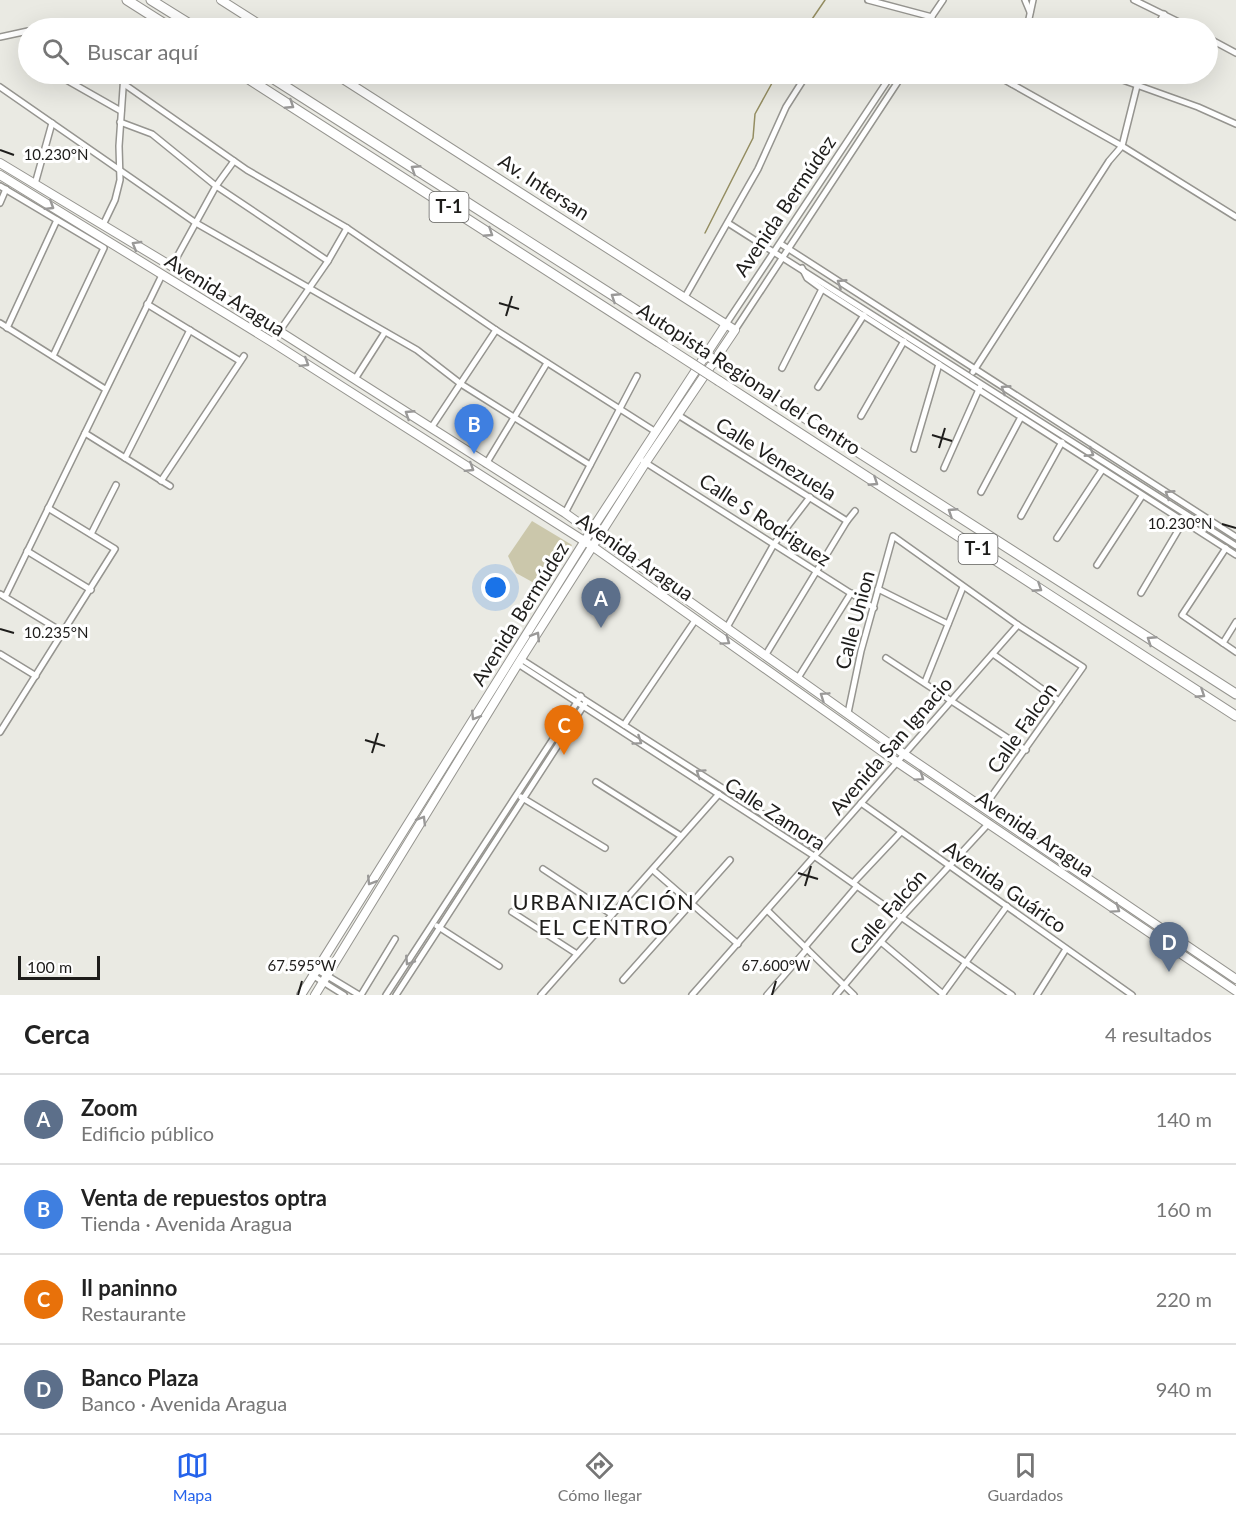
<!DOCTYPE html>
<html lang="es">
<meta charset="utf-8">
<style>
body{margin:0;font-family:Lato,sans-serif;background:#f6f6f6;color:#222}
.scale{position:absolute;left:18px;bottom:15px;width:82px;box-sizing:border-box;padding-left:6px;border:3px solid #1e1d1b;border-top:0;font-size:16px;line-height:21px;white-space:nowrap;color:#1e1d1b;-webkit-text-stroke:4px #fff;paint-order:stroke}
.you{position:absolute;left:496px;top:588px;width:21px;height:21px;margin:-15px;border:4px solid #fff;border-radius:50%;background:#1a73e8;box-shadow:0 0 0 9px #1a73e833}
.badge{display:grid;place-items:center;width:39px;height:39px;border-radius:50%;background:#2563eb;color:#fff;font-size:20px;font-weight:700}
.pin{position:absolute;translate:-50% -50px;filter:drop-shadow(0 2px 3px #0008)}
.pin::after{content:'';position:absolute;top:32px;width:21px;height:18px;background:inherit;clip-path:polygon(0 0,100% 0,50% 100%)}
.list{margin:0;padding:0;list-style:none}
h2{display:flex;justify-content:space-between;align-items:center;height:78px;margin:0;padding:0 24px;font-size:26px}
h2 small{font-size:20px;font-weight:400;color:#767676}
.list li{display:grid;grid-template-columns:39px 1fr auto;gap:18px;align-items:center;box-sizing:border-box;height:90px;padding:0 24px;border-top:2px solid #e0e0e0}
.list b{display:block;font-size:22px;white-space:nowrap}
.list p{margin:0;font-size:20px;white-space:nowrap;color:#767676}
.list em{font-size:20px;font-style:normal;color:#767676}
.icon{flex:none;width:33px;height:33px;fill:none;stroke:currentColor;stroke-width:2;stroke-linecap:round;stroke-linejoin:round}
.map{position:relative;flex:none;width:1236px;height:995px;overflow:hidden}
.search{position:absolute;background:#fff;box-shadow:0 6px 24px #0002;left:18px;right:18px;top:18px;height:66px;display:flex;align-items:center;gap:15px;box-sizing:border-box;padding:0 21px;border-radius:33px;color:#767676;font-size:22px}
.sheet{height:438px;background:#fff}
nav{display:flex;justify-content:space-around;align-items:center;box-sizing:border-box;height:84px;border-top:2px solid #e0e0e0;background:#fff;font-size:16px;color:#767676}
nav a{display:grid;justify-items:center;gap:3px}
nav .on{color:#2563eb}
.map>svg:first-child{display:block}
.green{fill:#cbc7ab}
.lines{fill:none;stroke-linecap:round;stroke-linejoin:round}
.stream{stroke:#948d61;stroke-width:1.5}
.street-casing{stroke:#969590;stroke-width:8}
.secondary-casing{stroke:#969590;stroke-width:10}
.highway-casing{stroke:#969590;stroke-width:11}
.street{stroke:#fff;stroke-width:5}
.secondary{stroke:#fff;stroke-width:8}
.highway{stroke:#fff;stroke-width:9}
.highway-bridge-casing{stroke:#969590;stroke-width:11;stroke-linecap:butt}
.highway-bridge{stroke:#fff;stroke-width:9}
.oneway{stroke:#9a9998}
.ticks{fill:none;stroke:#1e1d1b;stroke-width:2}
.labels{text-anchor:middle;stroke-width:6;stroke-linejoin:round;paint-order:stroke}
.shield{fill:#fff;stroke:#62615f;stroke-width:1.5}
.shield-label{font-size:18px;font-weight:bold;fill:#1e1d1b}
.street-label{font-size:20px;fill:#1e1d1b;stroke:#fff}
.quarter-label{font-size:22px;letter-spacing:1.5px;fill:#1e1d1b;stroke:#fff}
.ticks-label{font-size:15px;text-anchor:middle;fill:#1e1d1b;stroke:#fff;stroke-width:6;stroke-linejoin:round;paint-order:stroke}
</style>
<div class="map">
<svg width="1236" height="995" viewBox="0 0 1236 995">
<rect width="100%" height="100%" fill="#eaeae3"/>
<path class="green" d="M532,521L572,545L545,589L516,573L508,556Z"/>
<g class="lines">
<g class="stream">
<path d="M806,28L825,0"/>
<path d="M705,233L753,138L755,114L777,74"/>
</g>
<defs>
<g id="street">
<path d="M868,0L932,17"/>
<path d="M1025,0L1030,12"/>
<path d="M1134,0L1191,28"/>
<path d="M41,28L75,22L95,28"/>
<path d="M924,28L943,0"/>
<path d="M1027,28L1033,0"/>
<path d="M1156,28L1164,14"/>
<path d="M0,37L28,31"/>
<path d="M1208,38L1236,53"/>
<path d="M1106,74L1198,107L1236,124"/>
<path d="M1140,74L1122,146L1236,217"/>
<path d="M63,78L121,111"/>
<path d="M124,84L247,170L347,228L496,330L656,432"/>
<path d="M1012,84L1016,74"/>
<path d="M0,87L196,223L417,350L461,384L590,465"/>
<path d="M120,122L152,134L216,186L328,261"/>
<path d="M35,184L52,123"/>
<path d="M0,186L104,248L53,356"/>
<path d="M0,203L6,189"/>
<path d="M728,223L1236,546"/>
<path d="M103,225L115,200L120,180L119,146L124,74"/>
<path d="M781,244L1236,537"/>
<path d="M172,266L216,186L234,161"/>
<path d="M802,268L807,278L822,289L1236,555"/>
<path d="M685,297L758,169L786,107L807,74"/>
<path d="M147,304L240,361"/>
<path d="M0,323L105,389"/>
<path d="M726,324L892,74"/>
<path d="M7,328L57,220"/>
<path d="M735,330L903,74"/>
<path d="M272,342L328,261L347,228"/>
<path d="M782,368L822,289"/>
<path d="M973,372L1109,161L1122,146L994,74"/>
<path d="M355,379L385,332"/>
<path d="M818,387L864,315"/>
<path d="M678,415L847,521L855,511"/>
<path d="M861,416L904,341"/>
<path d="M431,428L496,330"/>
<path d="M85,433L170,486"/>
<path d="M914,449L939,364"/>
<path d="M125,458L190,330"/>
<path d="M643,461L874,608"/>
<path d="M486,464L547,363"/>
<path d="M944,468L980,387"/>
<path d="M161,481L244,356"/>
<path d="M981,492L1021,417"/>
<path d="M565,513L637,376"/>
<path d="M1021,516L1062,442"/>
<path d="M91,534L116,485"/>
<path d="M1057,538L1102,470"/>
<path d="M1226,548L1182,615L1236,652"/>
<path d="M27,551L91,590"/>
<path d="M1097,565L1142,496"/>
<path d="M878,589L948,624"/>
<path d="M1141,593L1183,522"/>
<path d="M0,594L64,633"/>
<path d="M5,597L162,275"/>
<path d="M726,629L774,544L810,497"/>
<path d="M1223,643L1236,622"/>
<path d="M0,654L36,676"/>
<path d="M993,654L1059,701"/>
<path d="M765,656L847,521"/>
<path d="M886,658L1026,750"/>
<path d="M521,659L819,850"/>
<path d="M518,664L814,856L1012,995"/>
<path d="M798,678L851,593"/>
<path d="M925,682L963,587"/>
<path d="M848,713L861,651L893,536L1018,625L1083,667L984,807"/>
<path d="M624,725L696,619"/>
<path d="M0,732L115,549L48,508"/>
<path d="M596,782L681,836"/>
<path d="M521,797L605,848"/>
<path d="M861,803L1132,995"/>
<path d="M543,869L611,914"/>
<path d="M653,870L738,944"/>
<path d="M853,883L901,832"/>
<path d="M767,910L854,995"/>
<path d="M512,912L577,954"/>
<path d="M437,926L499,966"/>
<path d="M881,942L943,994"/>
<path d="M805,947L857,886"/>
<path d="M316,969L359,995"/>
<path d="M312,975L344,995"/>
<path d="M623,980L730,860"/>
<path d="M361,995L395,939"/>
<path d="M386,995L581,696"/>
<path d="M396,995L586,702"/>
<path d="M541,995L719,794"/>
<path d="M692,995L1018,625"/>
<path d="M767,995L807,949"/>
<path d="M836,995L902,917L989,823"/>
<path d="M942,995L1007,906"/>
<path d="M1037,995L1066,949"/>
</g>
<g id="secondary">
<path d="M221,0L265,28"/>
<path d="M0,163L279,331L565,513L904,754L1236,979"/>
<path d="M0,175L272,342L592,546L897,762L1236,991"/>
<path d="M301,995L591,531L726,324"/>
<path d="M315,995L521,659L646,462L735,330L335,74"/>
</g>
<g id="highway">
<path d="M127,0L171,28"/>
<path d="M151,0L196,28"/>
<path d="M241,74L657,341"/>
<path d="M266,74L664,328"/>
<path d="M727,368L1236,694"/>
<path d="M719,381L1236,716"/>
</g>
</defs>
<use href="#street" class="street-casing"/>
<use href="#secondary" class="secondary-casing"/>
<use href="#highway" class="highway-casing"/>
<use href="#street" class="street"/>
<use href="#secondary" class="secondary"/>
<use href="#highway" class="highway"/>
<defs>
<g id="highway-bridge">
<path d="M664,328L727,368"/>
<path d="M657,341L719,381"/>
</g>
</defs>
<use href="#highway-bridge" class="highway-bridge-casing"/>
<use href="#highway-bridge" class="highway-bridge"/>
</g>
<defs><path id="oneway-chevron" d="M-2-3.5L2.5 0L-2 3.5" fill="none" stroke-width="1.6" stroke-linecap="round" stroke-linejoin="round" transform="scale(1.5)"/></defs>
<g class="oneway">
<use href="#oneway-chevron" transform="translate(290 105) rotate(33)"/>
<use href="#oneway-chevron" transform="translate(415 169) rotate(-147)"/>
<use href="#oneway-chevron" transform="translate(50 206) rotate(32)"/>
<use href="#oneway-chevron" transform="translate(489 233) rotate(33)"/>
<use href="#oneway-chevron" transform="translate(136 245) rotate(-149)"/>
<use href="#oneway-chevron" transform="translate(841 283) rotate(-147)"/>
<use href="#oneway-chevron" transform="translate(615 297) rotate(-147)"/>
<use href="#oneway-chevron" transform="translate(305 363) rotate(32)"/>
<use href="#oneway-chevron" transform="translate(1005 389) rotate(-147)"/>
<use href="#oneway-chevron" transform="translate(409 414) rotate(-147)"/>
<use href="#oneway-chevron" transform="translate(1090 453) rotate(32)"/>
<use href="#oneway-chevron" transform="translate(470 468) rotate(32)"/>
<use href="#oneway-chevron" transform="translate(874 482) rotate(33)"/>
<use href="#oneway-chevron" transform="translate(1169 494) rotate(-147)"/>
<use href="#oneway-chevron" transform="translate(952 512) rotate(-147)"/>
<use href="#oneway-chevron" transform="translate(1038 588) rotate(33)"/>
<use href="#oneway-chevron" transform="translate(536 636) rotate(-58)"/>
<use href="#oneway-chevron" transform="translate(1151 640) rotate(-147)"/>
<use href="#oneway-chevron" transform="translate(726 641) rotate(35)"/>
<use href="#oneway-chevron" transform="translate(1201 694) rotate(33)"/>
<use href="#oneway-chevron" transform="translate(824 696) rotate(-146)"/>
<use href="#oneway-chevron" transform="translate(475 716) rotate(122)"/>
<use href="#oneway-chevron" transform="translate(638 741) rotate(34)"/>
<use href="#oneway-chevron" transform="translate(700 773) rotate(-145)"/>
<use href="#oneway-chevron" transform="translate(920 777) rotate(34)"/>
<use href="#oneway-chevron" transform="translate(422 820) rotate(-59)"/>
<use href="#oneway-chevron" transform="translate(371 881) rotate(122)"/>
<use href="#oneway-chevron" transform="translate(1116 909) rotate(34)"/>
<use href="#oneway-chevron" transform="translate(409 961) rotate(123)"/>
</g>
<path class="ticks" d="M0,150L14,155M499,303L519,309M506,316L512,296M932,435L952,441M939,448L945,428M1222,524L1236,528M0,629L14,633M365,740L385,746M372,753L378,733M798,873L818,879M805,886L811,866M298,995L302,981M772,995L776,981"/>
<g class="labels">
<g class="shield">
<rect x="429.5" y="192" width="39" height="30" rx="4.5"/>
<rect x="958.5" y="534" width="39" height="30" rx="4.5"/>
</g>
<g class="shield-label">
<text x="449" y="213">T-1</text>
<text x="978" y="555">T-1</text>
</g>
<g class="street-label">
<text transform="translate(544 187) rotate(33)" y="7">Av. Intersan</text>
<text transform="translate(785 206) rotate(-56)" y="7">Avenida Bermúdez</text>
<text transform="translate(225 295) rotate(32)" y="7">Avenida Aragua</text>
<text transform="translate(749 379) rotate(33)" y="7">Autopista Regional del Centro</text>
<text transform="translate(776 459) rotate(32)" y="7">Calle Venezuela</text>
<text transform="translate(765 520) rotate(33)" y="7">Calle S Rodriguez</text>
<text transform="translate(635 557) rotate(35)" y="7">Avenida Aragua</text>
<text transform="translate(520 614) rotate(-58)" y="7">Avenida Bermúdez</text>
<text transform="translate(855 620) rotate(-75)" y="7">Calle Union</text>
<text transform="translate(1022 728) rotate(-55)" y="7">Calle Falcon</text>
<text transform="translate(891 746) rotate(-49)" y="7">Avenida San Ignacio</text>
<text transform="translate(775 814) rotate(33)" y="7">Calle Zamora</text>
<text transform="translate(1035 834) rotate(34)" y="7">Avenida Aragua</text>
<text transform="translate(1005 887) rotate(35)" y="7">Avenida Guárico</text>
<text transform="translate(888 912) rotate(-49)" y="7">Calle Falcón</text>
</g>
<g class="quarter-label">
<text x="604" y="910">URBANIZACIÓN<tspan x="604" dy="25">EL CENTRO</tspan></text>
</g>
</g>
<g class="ticks-label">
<text x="56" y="160">10.230°N</text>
<text x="1180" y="529">10.230°N</text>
<text x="56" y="638">10.235°N</text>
<text x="302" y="971">67.595°W</text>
<text x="776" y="971">67.600°W</text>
</g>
</svg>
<div class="scale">100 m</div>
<div class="you"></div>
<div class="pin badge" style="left:601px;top:628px;background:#5c6f8a">A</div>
<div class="pin badge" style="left:474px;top:454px;background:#3f7fe0">B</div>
<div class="pin badge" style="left:564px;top:755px;background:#e8710a">C</div>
<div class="pin badge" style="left:1169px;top:972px;background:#5c6f8a">D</div>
<div class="search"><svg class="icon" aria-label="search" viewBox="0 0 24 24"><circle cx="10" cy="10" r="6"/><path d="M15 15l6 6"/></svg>Buscar aquí</div>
</div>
<section class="sheet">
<h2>Cerca<small>4 resultados</small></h2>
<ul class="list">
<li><span class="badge" style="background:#5c6f8a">A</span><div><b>Zoom</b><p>Edificio público</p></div><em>140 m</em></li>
<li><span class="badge" style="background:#3f7fe0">B</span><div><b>Venta de repuestos optra</b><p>Tienda · Avenida Aragua</p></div><em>160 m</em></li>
<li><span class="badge" style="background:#e8710a">C</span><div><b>Il paninno</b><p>Restaurante</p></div><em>220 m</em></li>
<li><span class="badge" style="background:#5c6f8a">D</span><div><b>Banco Plaza</b><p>Banco · Avenida Aragua</p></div><em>940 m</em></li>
</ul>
</section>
<nav>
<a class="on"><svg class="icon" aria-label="map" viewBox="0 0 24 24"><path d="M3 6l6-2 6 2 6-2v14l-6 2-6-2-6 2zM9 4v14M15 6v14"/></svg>Mapa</a>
<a><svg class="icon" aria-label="directions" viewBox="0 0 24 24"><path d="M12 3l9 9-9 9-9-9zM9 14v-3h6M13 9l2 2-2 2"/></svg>Cómo llegar</a>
<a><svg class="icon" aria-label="saved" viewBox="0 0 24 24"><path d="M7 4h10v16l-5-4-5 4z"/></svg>Guardados</a>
</nav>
